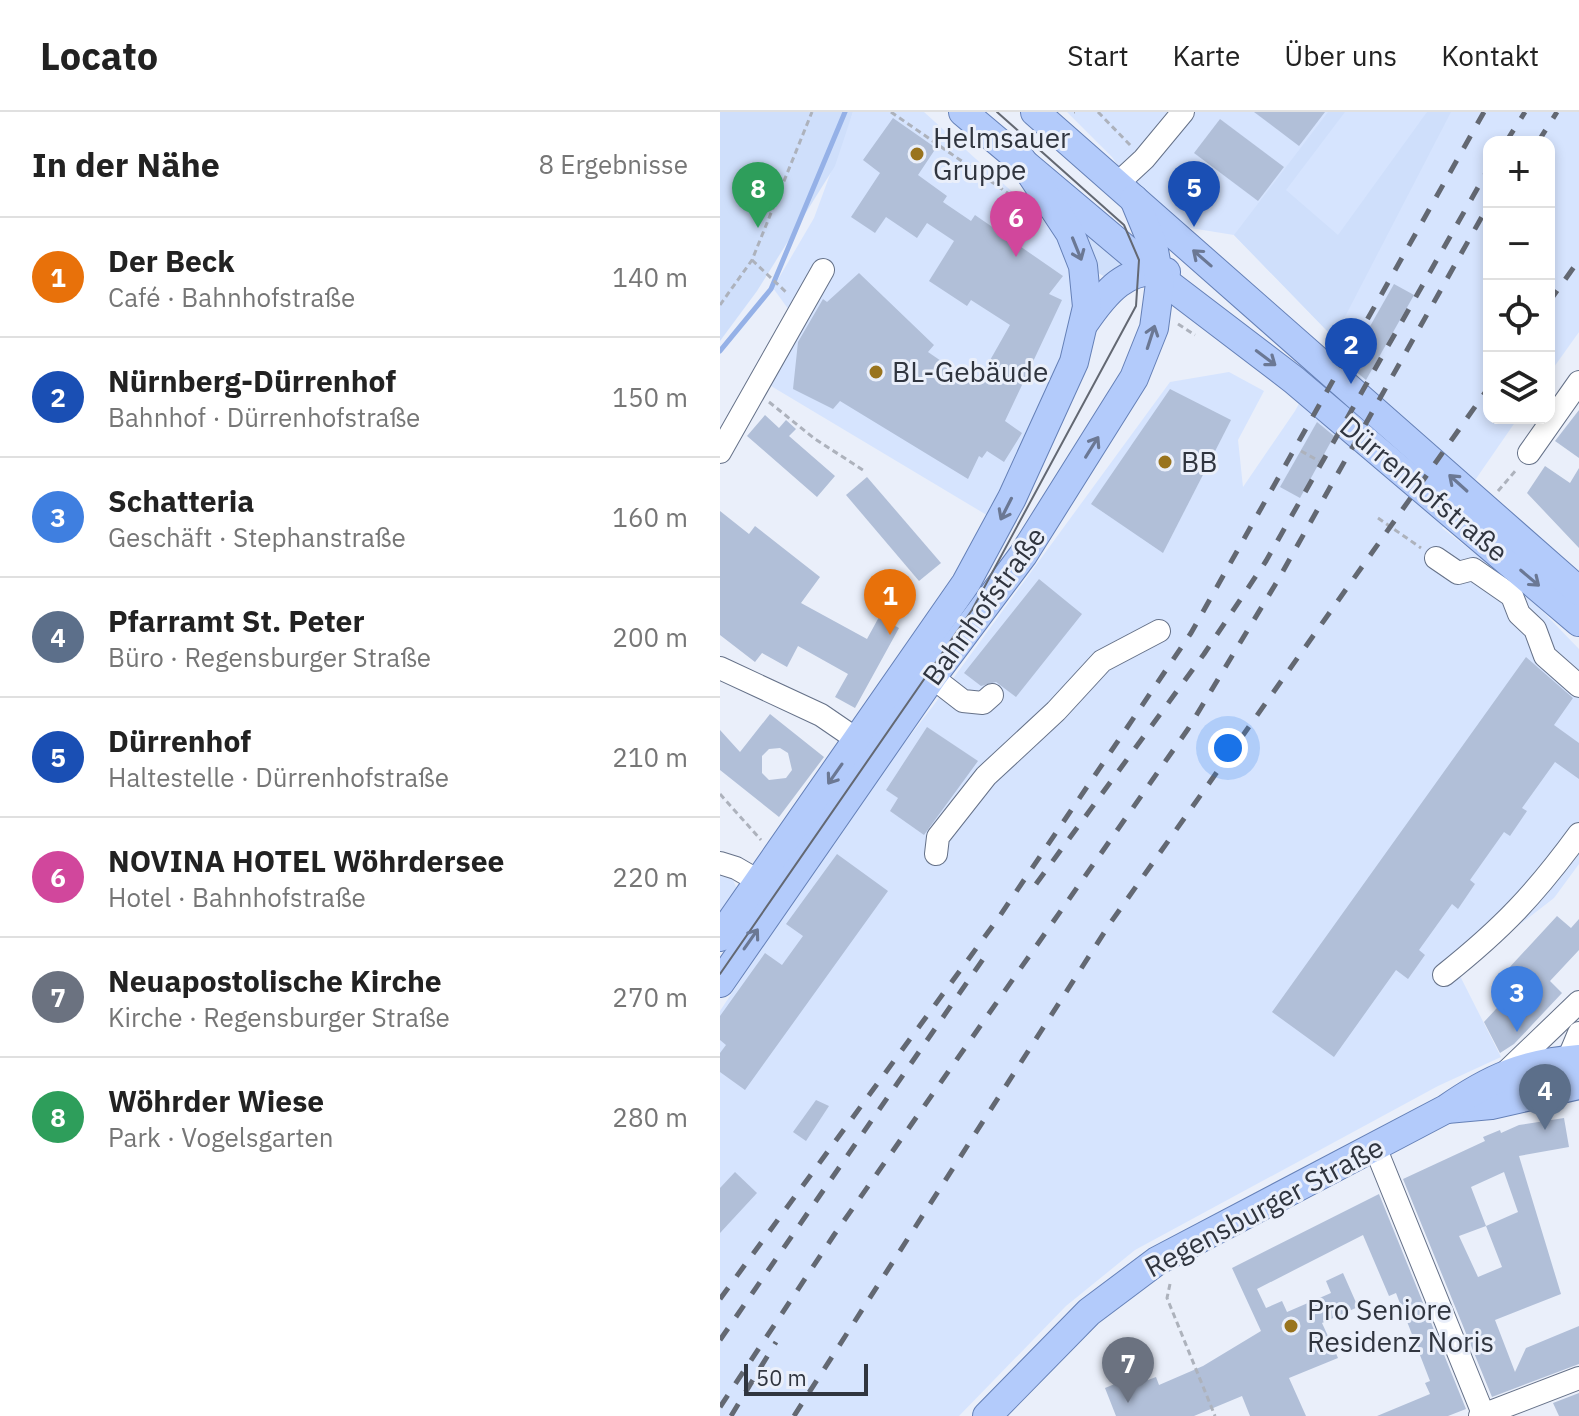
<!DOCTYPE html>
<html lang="de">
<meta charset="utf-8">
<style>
body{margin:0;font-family:"IBM Plex Sans",sans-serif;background:#f2f2f2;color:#222}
.controls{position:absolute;right:24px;top:24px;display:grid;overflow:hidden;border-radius:16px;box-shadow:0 4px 12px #0003}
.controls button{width:72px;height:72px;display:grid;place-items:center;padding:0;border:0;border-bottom:2px solid #e0e0e0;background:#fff;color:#222;font:40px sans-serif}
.scale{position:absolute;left:24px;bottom:20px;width:124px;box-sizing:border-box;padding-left:8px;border:4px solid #30353f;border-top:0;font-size:22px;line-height:28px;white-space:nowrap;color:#30353f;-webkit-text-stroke:6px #eaeffa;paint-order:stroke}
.you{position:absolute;left:508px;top:636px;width:28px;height:28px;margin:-20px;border:6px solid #fff;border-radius:50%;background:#1a73e8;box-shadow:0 0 0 12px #1a73e833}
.badge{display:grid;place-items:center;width:52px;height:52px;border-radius:50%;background:#99741e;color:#fff;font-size:26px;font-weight:700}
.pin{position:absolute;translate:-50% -66px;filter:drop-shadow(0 2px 4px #0008)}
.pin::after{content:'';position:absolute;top:42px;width:28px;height:24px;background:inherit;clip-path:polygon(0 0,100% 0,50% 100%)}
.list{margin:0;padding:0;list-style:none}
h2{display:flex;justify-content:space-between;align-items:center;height:104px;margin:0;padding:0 32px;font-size:34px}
h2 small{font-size:26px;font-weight:400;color:#767676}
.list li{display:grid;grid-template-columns:52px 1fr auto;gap:24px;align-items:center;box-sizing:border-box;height:120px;padding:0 32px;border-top:2px solid #e0e0e0}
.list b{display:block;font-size:30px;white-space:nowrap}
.list p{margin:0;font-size:26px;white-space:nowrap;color:#767676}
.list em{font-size:26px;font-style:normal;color:#767676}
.icon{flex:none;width:44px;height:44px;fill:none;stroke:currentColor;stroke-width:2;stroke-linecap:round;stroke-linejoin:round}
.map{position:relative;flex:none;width:859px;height:1304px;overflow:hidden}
header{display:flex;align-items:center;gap:48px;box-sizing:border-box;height:112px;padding:0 40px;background:#fff;border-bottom:2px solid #e0e0e0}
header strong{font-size:38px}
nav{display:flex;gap:44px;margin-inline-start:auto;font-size:28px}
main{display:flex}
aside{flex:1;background:#fff}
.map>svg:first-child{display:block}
.built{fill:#d6e4fe}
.green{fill:#cfdffb}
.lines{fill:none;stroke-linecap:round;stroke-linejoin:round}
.stream{stroke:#95b1e7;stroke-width:5}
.building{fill:#b1bfd8;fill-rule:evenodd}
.minor-casing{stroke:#657188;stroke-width:24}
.major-casing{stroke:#6580b7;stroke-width:30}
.path{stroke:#adb2bc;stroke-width:3;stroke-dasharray:6 4;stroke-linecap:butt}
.minor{stroke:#fff;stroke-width:22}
.major{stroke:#b3cbfb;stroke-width:28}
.tram{stroke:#636872;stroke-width:2}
.rail{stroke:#636872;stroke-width:5;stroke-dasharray:14 14;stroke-linecap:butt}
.oneway{stroke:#6b7894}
.poi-dot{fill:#99741e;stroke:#eaeffa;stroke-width:3}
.labels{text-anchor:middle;stroke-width:6;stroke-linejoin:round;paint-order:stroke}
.poi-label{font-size:28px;fill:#30353f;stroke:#eaeffa;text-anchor:start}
.street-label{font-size:28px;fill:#30353f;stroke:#eaeffa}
</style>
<header>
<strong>Locato</strong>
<nav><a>Start</a><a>Karte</a><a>Über uns</a><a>Kontakt</a></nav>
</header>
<main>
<aside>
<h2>In der Nähe<small>8 Ergebnisse</small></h2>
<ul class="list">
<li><span class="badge" style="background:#e8710a">1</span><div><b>Der Beck</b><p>Café · Bahnhofstraße</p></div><em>140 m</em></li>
<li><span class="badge" style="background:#1a4fb4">2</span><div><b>Nürnberg-Dürrenhof</b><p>Bahnhof · Dürrenhofstraße</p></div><em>150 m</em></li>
<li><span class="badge" style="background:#3f7fe0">3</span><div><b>Schatteria</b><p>Geschäft · Stephanstraße</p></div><em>160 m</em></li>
<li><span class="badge" style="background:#5c6f8a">4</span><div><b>Pfarramt St. Peter</b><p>Büro · Regensburger Straße</p></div><em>200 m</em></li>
<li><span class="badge" style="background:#1a4fb4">5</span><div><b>Dürrenhof</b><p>Haltestelle · Dürrenhofstraße</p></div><em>210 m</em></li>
<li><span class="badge" style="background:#d1479c">6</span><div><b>NOVINA HOTEL Wöhrdersee</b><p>Hotel · Bahnhofstraße</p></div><em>220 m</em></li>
<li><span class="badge" style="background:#6b7280">7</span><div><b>Neuapostolische Kirche</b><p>Kirche · Regensburger Straße</p></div><em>270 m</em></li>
<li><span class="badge" style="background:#2e9e5b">8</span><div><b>Wöhrder Wiese</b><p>Park · Vogelsgarten</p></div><em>280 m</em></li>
</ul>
</aside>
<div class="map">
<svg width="859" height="1304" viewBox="0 0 859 1304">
<rect width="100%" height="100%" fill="#eaeffa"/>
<g class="built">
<path d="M133,0H204L320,105L333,118L349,152L355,190L348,229L270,405L46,271L74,205L53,176L94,106Z"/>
<path d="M347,0H859V220L829,262V30H769V306H798L722,416L801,477L859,537V752L834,786L738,860L781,945L718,974L415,1138L346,1194L239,1304H0V899L134,696L213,594L450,270L509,260L544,279L518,328L523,375L575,299L614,226L514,123L452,113L423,89L392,45Z"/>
<path d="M0,759L13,768L17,777L0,807Z"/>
</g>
<g class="green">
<path d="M0,0H133L115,54L37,179L0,229Z"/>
<path d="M608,0H625L566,78L618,123L707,0H731L614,226L514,123Z"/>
<path d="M351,103L406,150L387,166L373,158Z"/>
</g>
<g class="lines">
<path class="stream" d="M0,239L51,177L125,0"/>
</g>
<g class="building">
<path d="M534,0H605L579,34Z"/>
<path d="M173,6L216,36L198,63L227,84L223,90L251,109L255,103L343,164L329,182L342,188L285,309L302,321L284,350L267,339L262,346L259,344L248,367L120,289L113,297L73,277L78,230L103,187L107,190L139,161L214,233L208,240L256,273L290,213L251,188L247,194L209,169L234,129L207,111L197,126L166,105L155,121L131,105L160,61L143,48Z"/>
<path d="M500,7L564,55L538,89L474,41Z"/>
<path d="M674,172L694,183L646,268L628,253Z"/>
<path d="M450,277L511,308L443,441L371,392Z"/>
<path d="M859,298V346L835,329Z"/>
<path d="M45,303L59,316L66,308L76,317L69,324L115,364L97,385L27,324Z"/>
<path d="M597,310L614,324L580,386L560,375Z"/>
<path d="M825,354L850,371L859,356V436L807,381Z"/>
<path d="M147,365L221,451L199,469L126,383Z"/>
<path d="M0,399L29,422L35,414L100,465L81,491L147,527L159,505L179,516L135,596L115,585L128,562L78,534L67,555L42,541L35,550L0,523Z"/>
<path d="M319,467L362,502L296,585L276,570L261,574L244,561Z"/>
<path d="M806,545L853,586L834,613L859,631V667L835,650L802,696L807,699L790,724L784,720L750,768L755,772L738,797L732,792L699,838L705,843L688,867L676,858L614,945L552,900Z"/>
<path d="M50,602L104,645L59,705L0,658V618L20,640ZM60,636L68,641L72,658L66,666L49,668L42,661V644L49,637Z"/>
<path d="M207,615L258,649L204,723L170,699L178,686L166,678Z"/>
<path d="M117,742L168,779L25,978L0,960V941L6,933L0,928V904L45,841L62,853L83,824L66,812Z"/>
<path d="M837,804L851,816L859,807V838L830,869L842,881L794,932L780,941L764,910L800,871L787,858Z"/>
<path d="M96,988L109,994L86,1029L73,1020Z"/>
<path d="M844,1006L849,1035L799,1044L841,1182L775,1208L795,1260L806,1236L859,1214V1252L772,1285L683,1067L765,1029L763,1025L780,1018L781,1021L799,1013ZM784,1060L798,1100L766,1114L751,1075ZM766,1114L782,1155L758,1165L739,1124Z"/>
<path d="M15,1060L37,1081L0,1121V1076Z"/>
<path d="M659,1082L746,1297L728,1304H657L710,1282L705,1271L710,1269L676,1181L669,1184L643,1123L537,1177L546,1196L562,1189L567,1200L611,1181L606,1169L623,1161L638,1195L602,1211L618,1246L569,1266L586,1304H530L522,1284L474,1304H396L385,1276L424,1260L428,1268L436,1265L439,1273L483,1254L541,1219L512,1156Z"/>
<path d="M859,1281V1304H839L833,1291Z"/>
</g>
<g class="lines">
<defs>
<g id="minor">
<path d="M397,72L424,47L463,0"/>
<path d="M0,340L103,158"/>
<path d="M809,341L859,270"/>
<path d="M716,446L738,461L753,457L792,484L799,502L815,517L825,544L859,574"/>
<path d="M0,556L101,603L139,629"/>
<path d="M212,565L243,589L263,591L272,583"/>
<path d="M216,742L218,725L266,664L336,599L382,549L439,519"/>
<path d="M0,751L16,756L52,777"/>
<path d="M724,863C783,816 815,782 859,722"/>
<path d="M785,961L859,890"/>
<path d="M805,981C815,971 827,970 837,961C848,951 853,935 859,921"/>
<path d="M655,1035L764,1304"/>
<path d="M760,1304L859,1266"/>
</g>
<g id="major">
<path d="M243,0L439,165L574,268L859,510"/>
<path d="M315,0L859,479"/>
<path d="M365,210C385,181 407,153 446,160"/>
<path d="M0,825L246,471L292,386L354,250L367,195L363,154L350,121L301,47"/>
<path d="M0,871L212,565L303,443L414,266L434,216L440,171L433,133L414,87"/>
<path d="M727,997L771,993L859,973"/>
<path d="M267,1304L369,1200L437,1149L726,997C770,966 805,951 859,947"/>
</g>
</defs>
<use href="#minor" class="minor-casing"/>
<use href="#major" class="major-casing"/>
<g class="path">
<path d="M171,0L302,91"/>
<path d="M354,0H355"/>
<path d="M378,0L412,35"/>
<path d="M284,87L302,101L305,96"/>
<path d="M32,148L67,181"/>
<path d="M0,193L32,148L92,0"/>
<path d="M458,212L475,223"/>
<path d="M639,256L643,245"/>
<path d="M49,290L95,327L143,358"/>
<path d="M581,339L599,349"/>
<path d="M778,379L797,357"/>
<path d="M658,406L701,436"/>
<path d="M0,682L41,728"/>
<path d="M450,1172L447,1186L495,1304"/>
</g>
<use href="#minor" class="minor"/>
<use href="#major" class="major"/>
<path class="tram" d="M0,862L252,498L416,194L419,148L404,113L277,0"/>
<g class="rail">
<path d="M786,30L805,0"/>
<path d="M818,30L837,0"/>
<path d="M829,190L859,148"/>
<path d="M316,772L484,542L546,449L769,56"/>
<path d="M0,1187L277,808L471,521L764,0"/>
<path d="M0,1228L268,840"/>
<path d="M0,1295L114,1123L468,617L558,468L769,92"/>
<path d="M11,1304L56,1230"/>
<path d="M74,1304L391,810L769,275"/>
</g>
</g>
<defs><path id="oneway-shaft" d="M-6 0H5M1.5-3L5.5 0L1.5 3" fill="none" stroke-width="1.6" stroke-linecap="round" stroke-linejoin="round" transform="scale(2)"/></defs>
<g class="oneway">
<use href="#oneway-shaft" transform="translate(357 137) rotate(68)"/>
<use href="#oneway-shaft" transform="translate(482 146) rotate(-139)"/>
<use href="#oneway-shaft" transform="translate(431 225) rotate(-72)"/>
<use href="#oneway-shaft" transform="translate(546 246) rotate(37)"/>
<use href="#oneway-shaft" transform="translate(372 335) rotate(-58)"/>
<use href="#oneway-shaft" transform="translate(738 371) rotate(-138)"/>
<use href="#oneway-shaft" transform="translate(286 397) rotate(117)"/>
<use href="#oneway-shaft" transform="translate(810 466) rotate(40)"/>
<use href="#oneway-shaft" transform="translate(115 662) rotate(125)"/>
<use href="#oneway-shaft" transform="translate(31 827) rotate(-55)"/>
</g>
<g class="poi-dot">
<circle cx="197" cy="42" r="8"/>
<circle cx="156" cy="260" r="8"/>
<circle cx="445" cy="350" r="8"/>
<circle cx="571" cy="1214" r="8"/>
</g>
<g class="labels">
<g class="poi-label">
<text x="213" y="36">Helmsauer<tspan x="213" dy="32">Gruppe</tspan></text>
<text x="172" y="270">BL-Gebäude</text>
<text x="461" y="360">BB</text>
<text x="587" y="1208">Pro Seniore<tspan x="587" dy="32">Residenz Noris</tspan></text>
</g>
<g class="street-label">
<text transform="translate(704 377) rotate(40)" y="10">Dürrenhofstraße</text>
<text transform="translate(264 494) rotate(-54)" y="10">Bahnhofstraße</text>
<text transform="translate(544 1095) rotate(-28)" y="10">Regensburger Straße</text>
</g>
</g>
</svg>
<div class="controls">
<button>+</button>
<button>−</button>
<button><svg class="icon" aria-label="locate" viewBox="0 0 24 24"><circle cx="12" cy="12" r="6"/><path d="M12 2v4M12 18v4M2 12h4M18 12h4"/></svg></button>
<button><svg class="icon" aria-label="layers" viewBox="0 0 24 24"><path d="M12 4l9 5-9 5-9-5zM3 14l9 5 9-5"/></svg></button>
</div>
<div class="scale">50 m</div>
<div class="you"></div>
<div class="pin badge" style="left:170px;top:523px;background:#e8710a">1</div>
<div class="pin badge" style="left:631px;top:272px;background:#1a4fb4">2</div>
<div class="pin badge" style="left:797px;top:920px;background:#3f7fe0">3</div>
<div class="pin badge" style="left:825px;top:1018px;background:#5c6f8a">4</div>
<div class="pin badge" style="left:474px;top:115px;background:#1a4fb4">5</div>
<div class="pin badge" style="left:296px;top:145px;background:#d1479c">6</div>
<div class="pin badge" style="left:408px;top:1291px;background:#6b7280">7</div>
<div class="pin badge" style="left:38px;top:116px;background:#2e9e5b">8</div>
</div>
</main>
